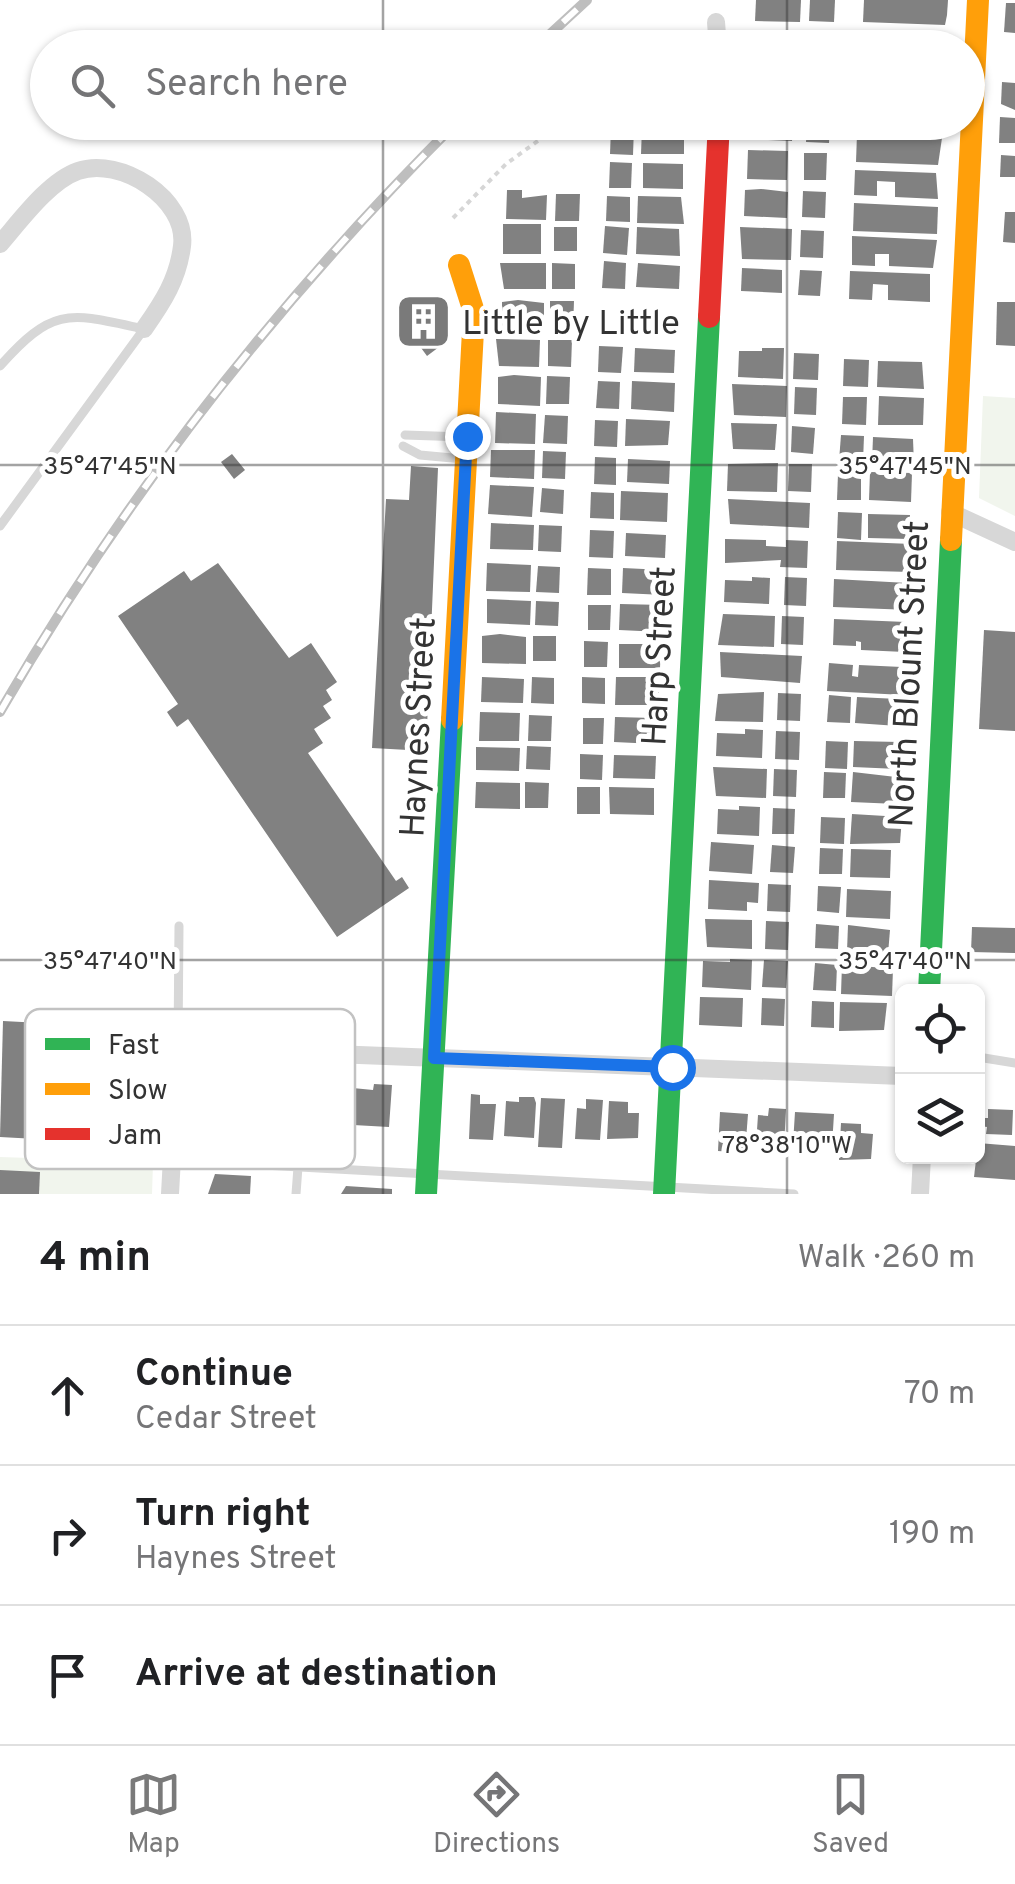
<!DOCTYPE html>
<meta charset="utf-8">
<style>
body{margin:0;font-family:Overpass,sans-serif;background:#f6f6f6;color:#202124}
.controls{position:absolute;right:30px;bottom:30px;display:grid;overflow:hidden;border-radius:15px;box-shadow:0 2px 8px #0004}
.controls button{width:90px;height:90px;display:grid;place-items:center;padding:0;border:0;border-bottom:2px solid #e0e0e0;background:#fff;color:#202124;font:50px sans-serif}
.stop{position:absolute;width:30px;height:30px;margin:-22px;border:8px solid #1a73e8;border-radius:50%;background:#fff}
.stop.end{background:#1a73e8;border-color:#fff;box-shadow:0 2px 10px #0008}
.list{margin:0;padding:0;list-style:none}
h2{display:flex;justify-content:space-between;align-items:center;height:130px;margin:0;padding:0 40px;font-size:42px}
h2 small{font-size:32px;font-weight:400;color:#757577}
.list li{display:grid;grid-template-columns:65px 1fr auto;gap:30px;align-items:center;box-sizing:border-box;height:140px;padding:0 40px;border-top:2px solid #e0e0e0}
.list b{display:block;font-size:38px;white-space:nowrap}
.list p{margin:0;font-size:32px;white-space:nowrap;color:#757577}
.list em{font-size:32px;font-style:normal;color:#757577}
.icon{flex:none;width:55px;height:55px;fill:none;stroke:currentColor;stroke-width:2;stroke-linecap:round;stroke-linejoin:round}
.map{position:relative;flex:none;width:1015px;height:1194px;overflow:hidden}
.search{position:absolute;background:#fff;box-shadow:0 2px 8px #0004;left:30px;right:30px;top:30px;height:110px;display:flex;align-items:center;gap:25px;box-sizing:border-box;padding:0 35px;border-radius:55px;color:#757577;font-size:38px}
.sheet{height:550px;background:#fff}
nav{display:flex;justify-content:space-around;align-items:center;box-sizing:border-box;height:140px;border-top:2px solid #e0e0e0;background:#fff;font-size:28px;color:#757577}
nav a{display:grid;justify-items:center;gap:5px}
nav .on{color:#7a7a7a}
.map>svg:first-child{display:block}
.green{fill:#f1f5ed}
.building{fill:#818181}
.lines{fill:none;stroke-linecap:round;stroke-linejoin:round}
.path{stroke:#d6d6d6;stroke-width:4;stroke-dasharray:5 5;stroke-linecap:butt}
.lane{stroke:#d7d7d7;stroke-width:9}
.street{stroke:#d7d7d7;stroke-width:18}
.fast{stroke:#30b455;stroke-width:22}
.slow{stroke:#ff9f0a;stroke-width:22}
.jam{stroke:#e5322d;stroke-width:22}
.rail-casing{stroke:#bebebe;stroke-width:10}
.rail{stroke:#fff;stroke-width:6;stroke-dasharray:19;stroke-linecap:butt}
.route{stroke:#1a73e8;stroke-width:12}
.ticks{fill:none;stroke:#333;stroke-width:2.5;stroke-opacity:0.45}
.labels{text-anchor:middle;stroke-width:10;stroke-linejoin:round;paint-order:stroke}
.poi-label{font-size:35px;fill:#333;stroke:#fff;text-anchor:start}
.street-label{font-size:35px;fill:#333;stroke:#fff}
.key{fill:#fff;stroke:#c2c2c2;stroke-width:2.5}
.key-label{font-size:28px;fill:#333}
.ticks-label{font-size:25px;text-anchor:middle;fill:#333;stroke:#fff;stroke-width:10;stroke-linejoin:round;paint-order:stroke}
</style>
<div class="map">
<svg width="1015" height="1194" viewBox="0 0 1015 1194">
<rect width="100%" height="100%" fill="#fff"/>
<g class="green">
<path d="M983,396L1015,398V516L979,498Z"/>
<path d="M0,1157L153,1162L152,1194H0Z"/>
</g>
<g class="building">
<path d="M756,0H801L800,22L755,21Z"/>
<path d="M810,0H835L834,22L809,21Z"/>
<path d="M864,0H948L947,15L945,25L863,22Z"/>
<path d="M1006,3H1015V33L1004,32Z"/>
<path d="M862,30L940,33L939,48H897V41L884,40V48H861Z"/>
<path d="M754,40L796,41V48H753Z"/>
<path d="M1002,82L1015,83V110L1001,104Z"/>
<path d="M1000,117L1015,118V143H999Z"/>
<path d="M748,122H793L792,141L747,139Z"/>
<path d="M807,122H830L829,143L806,142Z"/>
<path d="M894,122H939L938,130L894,128Z"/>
<path d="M611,127H634L633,155L610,154Z"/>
<path d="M642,127H684V154H641Z"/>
<path d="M857,134L942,138L938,165L856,162Z"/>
<path d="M748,150L788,151L787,180L747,179Z"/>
<path d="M804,153H827L826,180H804Z"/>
<path d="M1001,155L1015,156V177H1000Z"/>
<path d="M610,162L632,163L631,188H609Z"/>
<path d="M643,163L683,164V189L643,188Z"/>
<path d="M855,170L936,173L938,199L895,197V182L877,181V196L854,195Z"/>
<path d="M761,189L788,192L787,218L744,216L745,190Z"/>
<path d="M507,190H522V198L547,195L546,220L506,219Z"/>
<path d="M803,191L826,192L825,218L802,217Z"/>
<path d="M556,194H580L579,221H555Z"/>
<path d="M607,196L630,197V222L606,221Z"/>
<path d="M638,196L681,197L684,224L637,223Z"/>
<path d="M854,203L938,207L937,234L853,231Z"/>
<path d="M1005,212H1015V243L1003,242Z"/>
<rect x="503" y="224" width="38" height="30"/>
<path d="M605,226L629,228L627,255L603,253Z"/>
<rect x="554" y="227" width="23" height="24"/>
<path d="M637,227L679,229L680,256L636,254Z"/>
<path d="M740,227L792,229L791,260L742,259Z"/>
<path d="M801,230L824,231L823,258L800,257Z"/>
<path d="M852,236L937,240L933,268L889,266V254H875V266L852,265Z"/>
<path d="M604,261L626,263L625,289L602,288Z"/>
<path d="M500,263H546V289H504Z"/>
<path d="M552,263L575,264V289H552Z"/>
<path d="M638,263L680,266L679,289L636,287Z"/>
<path d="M742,268L782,270V293L741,291Z"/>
<path d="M800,270L822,271L820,296L798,295Z"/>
<path d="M850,271L930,274V302L888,300V285L873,284L872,300L849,299Z"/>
<path d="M421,298L425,305L430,301L449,330L443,333L447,341L427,356L397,315Z"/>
<path d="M518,300L544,303V329H502V302Z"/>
<path d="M550,301H574L573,329L550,328Z"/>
<path d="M997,302H1015V346L996,345Z"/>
<path d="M496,339L540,340L539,367L499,366Z"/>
<path d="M548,340H572L571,367L548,366Z"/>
<path d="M599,346L623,347L621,373L598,372Z"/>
<path d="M635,348L675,350L674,373L634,372Z"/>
<path d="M762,348H784L783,379L738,377L739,351H762Z"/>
<path d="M794,353L819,354L818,380L793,379Z"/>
<path d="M844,359L869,360L868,387L843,386Z"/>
<path d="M878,361L922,362L924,389L877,387Z"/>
<path d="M514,375L541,377L540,406L498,404V377Z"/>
<path d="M547,376L570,377L569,404H546Z"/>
<path d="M598,381L620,382L619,409L596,408Z"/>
<path d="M632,381L675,383L674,412L631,409Z"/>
<path d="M732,384L787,386L786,417L734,415Z"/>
<path d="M795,387L817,388L816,415L794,414Z"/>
<path d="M879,396L924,398L923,425H878Z"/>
<path d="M843,397H867L866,425L842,424Z"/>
<path d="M496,412L536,414L535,444L495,443Z"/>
<path d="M545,415L568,416L567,444L543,443Z"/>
<path d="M626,419L670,421L668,445L625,446Z"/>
<path d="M595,420L618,421L617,447L594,446Z"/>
<path d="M731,423L777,424L775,450L733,449Z"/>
<path d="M792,426L815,428L813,454L791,452Z"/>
<path d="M841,435L864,436L863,462L839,461Z"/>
<path d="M873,437L913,439L914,465L872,463Z"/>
<path d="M491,450H535L534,479L490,477Z"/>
<path d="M543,451L566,452L565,479L542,478Z"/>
<path d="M232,454L245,470L234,479L221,462Z"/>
<path d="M595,457L616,458V485L594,484Z"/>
<path d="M628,459L670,461L669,484L627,482Z"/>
<path d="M778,463L777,492L727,491L728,464Z"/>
<path d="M789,464H812L811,492L788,491Z"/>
<path d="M411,466L438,468L426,751L372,748L386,499L409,500Z"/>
<path d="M870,472L912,473L911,502L869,500Z"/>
<path d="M838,474H861V500H837Z"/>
<path d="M490,485L534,487L532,517L488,514Z"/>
<path d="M542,488L564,490L563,514L540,512Z"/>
<path d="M621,491L668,493L667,522L620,520Z"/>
<path d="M591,492L614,493V519L590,518Z"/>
<path d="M728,499L810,503L809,528L730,524Z"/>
<path d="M838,512L862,513L861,540L837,538Z"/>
<path d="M868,514L910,515L909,539L868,538Z"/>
<path d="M491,523L534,525L533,550L490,549Z"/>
<path d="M539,525L562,526L561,552L538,551Z"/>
<path d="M590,530L614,531L613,558L589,557Z"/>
<path d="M626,533L666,535L665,558L625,556Z"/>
<path d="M725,539L766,540V546L786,547V540L808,541L807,568L780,567L781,560L725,563Z"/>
<path d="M837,541L912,544L911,572L836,570Z"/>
<path d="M218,563L289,658L311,643L337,682L326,690L332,700L323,706L331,718L314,729L323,743L308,753L396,881L402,877L409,888L337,937L188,719L177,727L167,712L178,704L118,616L184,571L191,581Z"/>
<path d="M487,563L531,565L530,592L486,591Z"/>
<path d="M538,566L560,567L559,593L536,592Z"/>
<path d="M588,568L611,569V595H587Z"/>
<path d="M623,568L664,570V595L622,593Z"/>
<path d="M752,577L770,578L769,604L724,602L725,580L752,581Z"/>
<path d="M785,577L807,578L806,606L784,605Z"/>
<path d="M834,579L908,583L910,610L833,607Z"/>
<path d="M487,599L531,601L530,625L487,623Z"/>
<path d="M536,601L559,602L558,626L535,625Z"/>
<path d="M620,604L663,605L662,632L619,630Z"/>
<path d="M588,605H611L610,630H588Z"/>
<path d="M723,614L775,616L774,647L718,645Z"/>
<path d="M782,616L804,617L803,645L781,644Z"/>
<path d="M834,619L906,622L905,652L861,650V642L856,641V646L833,645Z"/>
<path d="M984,630L1015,632V731L979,729Z"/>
<path d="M500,634L526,637V664L482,663V636Z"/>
<rect x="533" y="636" width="23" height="25"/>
<path d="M584,641L608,642L607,667H584Z"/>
<path d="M619,644H661L660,668H619Z"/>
<path d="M720,652L802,656L800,683L721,677Z"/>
<path d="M829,663L853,665L852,676L858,677L859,665L902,667L904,695L827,691Z"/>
<path d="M482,677L524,679L523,703L481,702Z"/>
<path d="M532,677L554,678V704L531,703Z"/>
<path d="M582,677L605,678V704L582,703Z"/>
<path d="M616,677H659V705H615Z"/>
<path d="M764,692L763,722L715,721L718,694Z"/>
<path d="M778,693L801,694L800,721L777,720Z"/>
<path d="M829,695L851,697L850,723L827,722Z"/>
<path d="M857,697L898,699V726L855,723Z"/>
<path d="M480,712L520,713L519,741H479Z"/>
<path d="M529,715L552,716L551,741H528Z"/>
<path d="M615,717L654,718L656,744L614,742Z"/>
<path d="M583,718H604L603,744H583Z"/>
<path d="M745,729L763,730L762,758L716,756L717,733L745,734Z"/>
<path d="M776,731L800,732L799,760L775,759Z"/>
<path d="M826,741L848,742L847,769L825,768Z"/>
<path d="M854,741L899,742L898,769L853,767Z"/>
<path d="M527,746L551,747L550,770L526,769Z"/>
<path d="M476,747L520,748L519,771L476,770Z"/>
<path d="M580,754L603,755L602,780L580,779Z"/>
<path d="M614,755L656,756L655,779L613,778Z"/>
<path d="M713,767L767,769L766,798L716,796Z"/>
<path d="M774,769L797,770L796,797L773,796Z"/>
<path d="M824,772L846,773L845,798H823Z"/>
<path d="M853,772L896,777L897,804L851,802Z"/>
<path d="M476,782L520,783V809L475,808Z"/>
<path d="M525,782L549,783L548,808H525Z"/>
<rect x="577" y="787" width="23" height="27"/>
<path d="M609,787L654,788V815L610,814Z"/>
<path d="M739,806L760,807L759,836L717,834L718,809L739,810Z"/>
<path d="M773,808L795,809L794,834H772Z"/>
<path d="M852,814L902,817L900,843L850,844Z"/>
<path d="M821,817L845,818L844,844L820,843Z"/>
<path d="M711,842L754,845L752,874L709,871Z"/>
<path d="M772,845L795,847L793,873L770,872Z"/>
<path d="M820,848L843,849L842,874H819Z"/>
<path d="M851,849L891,850L890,878L850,877Z"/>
<path d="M709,880L759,883L758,903L747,902V911L708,909Z"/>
<path d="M768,884L791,885L790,912L767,911Z"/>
<path d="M818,886L841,887L839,913L817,911Z"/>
<path d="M847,889L891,891L890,919L846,917Z"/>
<path d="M705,919L752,920V949L707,947Z"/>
<path d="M766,921L789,922L788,950L765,949Z"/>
<path d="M816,924L839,926L838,949L815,948Z"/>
<path d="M848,925L890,930L888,954L847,951Z"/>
<path d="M972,927L1015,928V953L971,952Z"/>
<path d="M730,959L752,960L751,990L702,987L703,961L730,962Z"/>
<path d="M764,960L788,961L786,988L762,987Z"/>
<path d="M815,963L837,965L836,991L813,990Z"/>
<path d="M842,964L893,969L892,996L841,994Z"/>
<path d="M700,997L743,998L742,1027L699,1025Z"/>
<path d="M762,998L785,999L784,1026L761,1025Z"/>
<path d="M812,1001L834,1002V1028L811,1027Z"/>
<path d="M840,1002L887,1003L884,1030L839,1031Z"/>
<path d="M3,1021L79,1025L73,1141L0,1137Z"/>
<path d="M302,1083L373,1090L374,1084L392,1085L389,1127L300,1122Z"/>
<path d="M471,1094L480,1095V1104H496L493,1140L469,1139Z"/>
<path d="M519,1097H534L536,1103L534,1138L504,1136L506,1101L519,1102Z"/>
<path d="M541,1098L565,1099L562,1148L538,1147Z"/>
<path d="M586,1099L603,1100L600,1140L575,1139L577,1108L586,1109Z"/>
<path d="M609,1101L628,1102V1113H639L638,1138L607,1139Z"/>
<path d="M769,1108L786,1109L784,1147L756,1145L758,1115L768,1116Z"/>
<path d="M988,1109L1013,1110L1012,1135L986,1134L987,1127L980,1126L981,1118H988Z"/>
<path d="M720,1112L748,1114L745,1153L718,1151Z"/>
<path d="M795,1112L834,1114L832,1146L793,1144Z"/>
<path d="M841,1123L861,1124V1133L873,1134L871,1159L839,1160Z"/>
<path d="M978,1143L1015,1146V1180L974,1177Z"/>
<path d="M0,1170L40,1172L39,1194H0Z"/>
<path d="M215,1174L251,1176L250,1194H208Z"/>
<path d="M346,1186L392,1189V1194H341Z"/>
</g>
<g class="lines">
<path class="path" d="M453,218L506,164L564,122"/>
<g class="lane">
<path d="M0,366C54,305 70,313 144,329L0,526"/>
<path d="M405,435L464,437"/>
<path d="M403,446L420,455L463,459"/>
<path d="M178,1048L179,926"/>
<path d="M978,1057L1015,1063"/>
<path d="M172,1160L794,1194"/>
<path d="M296,1194L298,1167"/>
</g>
<g class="street">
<path d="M716,22L718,48"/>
<path d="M0,244C20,221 49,181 78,171C120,156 188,199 182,246C178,279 163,302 144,329"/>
<path d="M950,512L1015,542"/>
<path d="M170,1194L178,1048L902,1076"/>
<path d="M920,1194L922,1156"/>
</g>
<g class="fast">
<path d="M929,992L951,540"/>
<path d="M426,1194L452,720"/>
<path d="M664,1194L709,317"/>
</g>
<g class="slow">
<path d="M951,540L978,0"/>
<path d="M452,720L474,312L459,265"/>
</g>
<path class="jam" d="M709,317L719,122"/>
<defs>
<g id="rail">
<path d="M535,48L587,0"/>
<path d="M0,712C125,495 279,299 457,122"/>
</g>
</defs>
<use href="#rail" class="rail-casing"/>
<use href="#rail" class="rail"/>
</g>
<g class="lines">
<path class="route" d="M467,436L434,1058L672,1067"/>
</g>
<path class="ticks" d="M383,0V48M787,0V48M383,122V1194M787,122V1194M0,465H1015M0,960H1015"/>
<defs>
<symbol id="building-square" viewBox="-11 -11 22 22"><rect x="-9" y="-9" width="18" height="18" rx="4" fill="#7a7a7a" stroke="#fff"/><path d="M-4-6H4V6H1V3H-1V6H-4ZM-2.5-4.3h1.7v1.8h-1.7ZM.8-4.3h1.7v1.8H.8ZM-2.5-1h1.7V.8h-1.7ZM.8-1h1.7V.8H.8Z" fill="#fff"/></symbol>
</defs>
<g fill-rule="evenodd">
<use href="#building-square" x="392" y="290" width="63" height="63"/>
</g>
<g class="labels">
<g class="poi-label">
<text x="462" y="334">Little by Little</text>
</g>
<g class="street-label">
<text transform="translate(658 656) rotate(-87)" y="12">Harp Street</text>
<text transform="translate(908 674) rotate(-87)" y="12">North Blount Street</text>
<text transform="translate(417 727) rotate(-87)" y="12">Haynes Street</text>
</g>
</g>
<rect x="25" y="1009" width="330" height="160" rx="15" class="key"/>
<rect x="45" y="1038" width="45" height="12" fill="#30b455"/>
<rect x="45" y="1083" width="45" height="12" fill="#ff9f0a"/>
<rect x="45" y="1128" width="45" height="12" fill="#e5322d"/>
<g class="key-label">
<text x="108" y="1054">Fast</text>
<text x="108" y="1099">Slow</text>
<text x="108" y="1144">Jam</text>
</g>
<g class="ticks-label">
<text x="110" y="474">35°47'45"N</text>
<text x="905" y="474">35°47'45"N</text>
<text x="110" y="969">35°47'40"N</text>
<text x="905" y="969">35°47'40"N</text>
<text x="787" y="1153">78°38'10"W</text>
</g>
</svg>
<div class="controls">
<button><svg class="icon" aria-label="locate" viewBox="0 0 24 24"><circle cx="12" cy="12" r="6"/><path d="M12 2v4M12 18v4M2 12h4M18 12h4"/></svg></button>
<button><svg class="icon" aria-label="layers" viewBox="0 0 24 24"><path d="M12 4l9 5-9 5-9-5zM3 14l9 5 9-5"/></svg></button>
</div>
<div class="stop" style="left:672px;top:1067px"></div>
<div class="stop end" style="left:467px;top:436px"></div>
<div class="search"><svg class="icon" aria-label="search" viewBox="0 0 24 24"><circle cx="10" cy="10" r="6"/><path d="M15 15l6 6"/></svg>Search here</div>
</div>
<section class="sheet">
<h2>4 min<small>Walk · 260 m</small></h2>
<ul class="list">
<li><svg class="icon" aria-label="ahead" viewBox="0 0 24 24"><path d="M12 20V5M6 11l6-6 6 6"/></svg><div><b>Continue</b><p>Cedar Street</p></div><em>70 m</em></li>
<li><svg class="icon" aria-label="right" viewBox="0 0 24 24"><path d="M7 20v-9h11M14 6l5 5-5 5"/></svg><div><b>Turn right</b><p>Haynes Street</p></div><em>190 m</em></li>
<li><svg class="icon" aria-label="arrive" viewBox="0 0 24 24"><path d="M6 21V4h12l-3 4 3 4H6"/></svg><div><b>Arrive at destination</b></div></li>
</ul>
</section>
<nav>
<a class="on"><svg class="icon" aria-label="map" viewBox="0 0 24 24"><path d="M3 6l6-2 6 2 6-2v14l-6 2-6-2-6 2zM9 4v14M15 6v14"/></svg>Map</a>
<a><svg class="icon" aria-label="directions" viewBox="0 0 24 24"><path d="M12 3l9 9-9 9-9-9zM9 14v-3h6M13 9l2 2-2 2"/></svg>Directions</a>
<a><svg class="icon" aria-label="saved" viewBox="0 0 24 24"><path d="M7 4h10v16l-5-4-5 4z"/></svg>Saved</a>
</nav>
